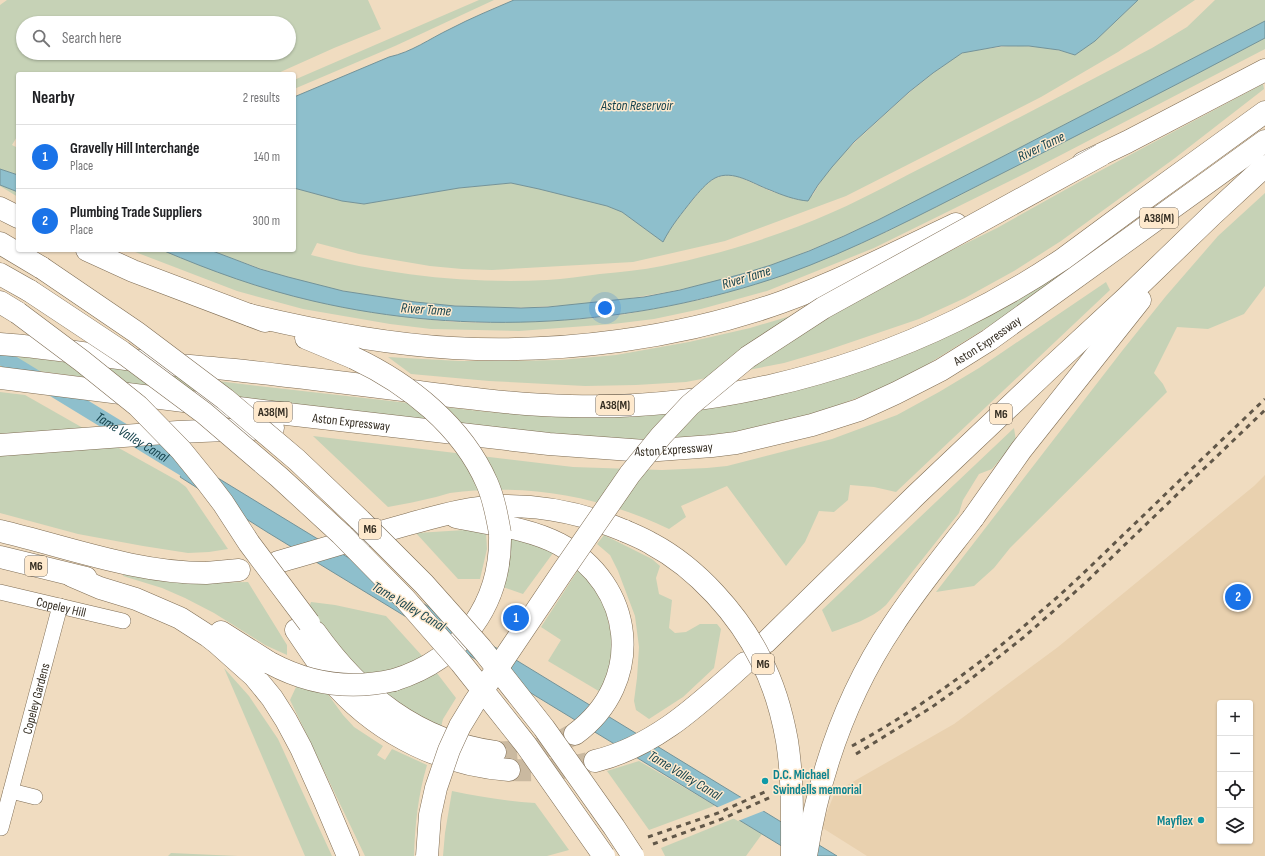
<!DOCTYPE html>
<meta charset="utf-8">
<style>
body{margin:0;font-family:"Sofia Sans Condensed",sans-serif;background:#f6f6f6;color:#202124}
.controls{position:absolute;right:12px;bottom:12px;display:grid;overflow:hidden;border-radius:4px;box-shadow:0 1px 3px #0004}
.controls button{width:36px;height:36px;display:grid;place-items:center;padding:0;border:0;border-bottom:1px solid #e0e0e0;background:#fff;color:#202124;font:20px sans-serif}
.you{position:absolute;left:605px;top:308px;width:14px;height:14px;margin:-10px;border:3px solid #fff;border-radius:50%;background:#1a73e8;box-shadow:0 0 0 6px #1a73e833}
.badge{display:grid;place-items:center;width:26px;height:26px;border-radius:50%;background:#1a73e8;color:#fff;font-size:13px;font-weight:700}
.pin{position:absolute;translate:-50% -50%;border:2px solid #fff;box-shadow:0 1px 4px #0006}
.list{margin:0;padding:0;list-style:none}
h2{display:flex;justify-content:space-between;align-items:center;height:52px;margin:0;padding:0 16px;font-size:17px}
h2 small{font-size:13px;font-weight:400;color:#757577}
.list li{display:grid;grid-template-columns:26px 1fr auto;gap:12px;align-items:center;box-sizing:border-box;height:64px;padding:0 16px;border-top:1px solid #e0e0e0}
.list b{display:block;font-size:15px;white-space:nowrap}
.list p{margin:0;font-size:13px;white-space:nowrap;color:#757577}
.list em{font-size:13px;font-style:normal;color:#757577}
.icon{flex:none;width:22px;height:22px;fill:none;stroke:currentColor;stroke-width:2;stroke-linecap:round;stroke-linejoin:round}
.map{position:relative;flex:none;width:1265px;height:856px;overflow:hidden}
.search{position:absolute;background:#fff;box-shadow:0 1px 3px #0004;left:16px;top:16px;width:280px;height:44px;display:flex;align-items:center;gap:10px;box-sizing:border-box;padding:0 14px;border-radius:22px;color:#757577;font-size:15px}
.panel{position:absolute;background:#fff;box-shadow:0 1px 3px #0004;left:16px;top:72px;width:280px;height:180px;border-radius:4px}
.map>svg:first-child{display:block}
.built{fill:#e9d1af;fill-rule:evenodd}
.green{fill:#c6d2b6;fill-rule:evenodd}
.water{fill:#8ebfcc;stroke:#739399}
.pier{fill:#f0dcc0}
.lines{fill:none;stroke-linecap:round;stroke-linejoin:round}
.canal{stroke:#8ebfcc;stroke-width:16}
.highway-tunnel{stroke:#cab9a0;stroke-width:22;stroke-dasharray:22 11;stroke-linecap:butt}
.street-casing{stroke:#7e6c53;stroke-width:16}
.highway-casing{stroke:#7e6c53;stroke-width:23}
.street{stroke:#fff;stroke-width:15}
.highway{stroke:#fff;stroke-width:22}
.rail{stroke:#615748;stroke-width:3;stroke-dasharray:5 5;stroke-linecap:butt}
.highway-bridge-casing{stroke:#7e6c53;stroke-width:23;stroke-linecap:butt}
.highway-bridge{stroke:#fff;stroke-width:22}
.culture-dot{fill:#0f9aa8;stroke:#fee9cd;stroke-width:1.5}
.labels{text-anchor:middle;stroke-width:3;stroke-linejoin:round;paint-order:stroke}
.shield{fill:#fee9cd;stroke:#716555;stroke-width:1}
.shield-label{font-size:12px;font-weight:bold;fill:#342d22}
.street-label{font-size:13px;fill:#342d22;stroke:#fee9cd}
.culture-label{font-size:13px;font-weight:bold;fill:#0d838f;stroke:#fee9cd;text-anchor:start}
.water-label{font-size:14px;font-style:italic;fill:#17444e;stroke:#fee9cd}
</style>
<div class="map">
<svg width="1265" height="856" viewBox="0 0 1265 856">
<rect width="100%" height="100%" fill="#f0dcc0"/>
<path class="built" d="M1265,475V856H867L821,827L835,792L954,724L1058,647L1254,486ZM1220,703H1250V841H1220Z"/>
<g class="green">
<path d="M7,0H368L381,29L334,48L276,74H18V135L12,145L18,148V175L0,169V5ZM23,23H289V53H23Z"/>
<path d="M479,0H494L395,46L294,89V80Z"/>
<path d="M1138,0H1195L1118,52L1041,97L846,196L725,241L633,262L492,270L462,269L430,266L359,254L317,243L311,255C388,275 468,284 547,280C565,279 582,276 600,274C621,272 642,270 662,266C720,254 779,236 833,212C868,197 900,178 933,162C1007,124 1080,86 1152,48L1187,27L1215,0H1265V21C1168,71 1071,122 974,172C898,210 824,250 742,274C613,311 476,318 345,291C298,282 254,267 210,250H294V188L342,201L364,204L459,188L511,183L539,189L607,206L622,212L663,242L669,230L683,212L704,186L715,178L726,175L737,176L770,191L798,200L813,195C831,161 862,136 890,110C908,93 926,78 946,64C951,61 956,56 961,54C967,51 974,51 979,50C1012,44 1043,44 1075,55L1095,41Z"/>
<path d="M1265,38V49L1034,169L874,248L767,291L701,309L654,319L613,324L519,331L431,329L390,324L303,309L237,291L130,250H162L226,275L268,289L313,301L376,313L413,318L453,322L487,323L553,321L593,318L627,314L668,306L704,299L746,286L817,262L848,249L890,230L1032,158Z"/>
<path d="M1263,84L1264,89L1175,158L1061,241L1014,271L965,298L919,319L825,351L784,363L686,382L636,385L585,386L489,381L411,374L388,357L459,361H506L560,360L616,355L689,342L750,328L861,295L997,228L1081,181Z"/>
<path d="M0,185L18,192V197L0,186Z"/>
<path d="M1265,193V286L1244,314L1208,329L1177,327L1154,373L1163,384L1167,392L1010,548L994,568L974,586L936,592L1122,351L1166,296L1218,236Z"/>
<path d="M1088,253L1090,255L1002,318L928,364L884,388L830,408L772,426L721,435L671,440H633L544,434L272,402L0,366V354L250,385L488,412L557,417H592L743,401Z"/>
<path d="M1106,282L1110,290L896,492L874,487L850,485L848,500L834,512L819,511L805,542L786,566L727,486L681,506L686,517L669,529C600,496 526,483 450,493C445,494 441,496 436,497C420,501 404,504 388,507L313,436L573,467L662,470L707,468L727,466L832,439L897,415L939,392L979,368Z"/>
<path d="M0,392L25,395L83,428L0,434Z"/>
<path d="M1014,428L1016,441L992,469L979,474L963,500L959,513L886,605C871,619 851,625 832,632L822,610Z"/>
<path d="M117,447L178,481L186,487L228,549L209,552L188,553L143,546L78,534L0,513V456Z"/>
<path d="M465,530L486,531L487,549L480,579H458L416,533Z"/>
<path d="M604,535L652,559L660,566L656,578L659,594L672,600L669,628L675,633L686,632L700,624H717L721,629L714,668L683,697L649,719L636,710L634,701L637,678L639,647L635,616L618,571L610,555L597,544Z"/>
<path d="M510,536L556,549L523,594L500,586Z"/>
<path d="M580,567L601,590L614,647L602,693L548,661L561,640L541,627Z"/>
<path d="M124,573L160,581L201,583L248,582L287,645V655L265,645L214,613L185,598L162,588L123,576Z"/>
<path d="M311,602L335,605L386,616L433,668L456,698L443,719L440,731L355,672L309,608Z"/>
<path d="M224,668L249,696L278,739L332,856H305Z"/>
<path d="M297,685L327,693L343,715L354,727L383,746L377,755L385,760L392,749L427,765C418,795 415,825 414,856H365L290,700Z"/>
<path d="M639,761L714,805V806L649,830L607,771Z"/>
<path d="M452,791C480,797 506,801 535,803L569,850L547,856H443L445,833Z"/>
<path d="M735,818L762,834L746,856H665L661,848Z"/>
<path d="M171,853L238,856H168Z"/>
</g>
<g class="water">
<path d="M514,0H1138L1095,41L1075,55L1059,50L1029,46H1001L962,53L933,73L909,92L854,142L832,167L818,185L808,201C795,200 782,195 770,190C753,184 733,169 715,178C706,183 699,192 693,199C682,213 671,226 663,242L622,212L607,206L539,189L511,183L459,188L364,204L342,201L294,188V97L389,57C412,52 429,39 450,29C471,18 493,9 514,0Z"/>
<path d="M1265,21V38C1173,87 1080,134 987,181C920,215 854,250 784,275C633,327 468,337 313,301C261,289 211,271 162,250H210L260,269L288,277L343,291L415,302L455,306L521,308L548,307L644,297L680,290L742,274L771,265L809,251L844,236L878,220L996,160Z"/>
<path d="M0,169L18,175V192L0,185Z"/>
<path d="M190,461L837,856H798L267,532L180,477Z"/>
</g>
<path class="pier" d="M744,796L766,810L738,821L716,808Z"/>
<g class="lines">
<path class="canal" id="s1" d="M0,356L198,477"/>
<g class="highway-tunnel">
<path d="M495,752C523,753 548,750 572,735"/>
<path d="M509,770C536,771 562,770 588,763"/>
</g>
<defs>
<g id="street">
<path id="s2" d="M0,592L123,621"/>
<path d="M11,791L35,797"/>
<path id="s3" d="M1,828L60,606"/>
</g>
<g id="highway">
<path d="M1083,163L1127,142L1265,70"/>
<path d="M0,208L18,217"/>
<path d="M0,243L42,268"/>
<path d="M87,250L133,271L265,321"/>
<path d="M0,274L30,291"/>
<path d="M0,302L18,313"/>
<path d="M250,315C317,331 385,344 453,348C561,354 681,338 782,302C842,280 899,251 956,224"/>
<path d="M306,338L354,358"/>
<path d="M0,344C47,347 94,355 141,361C172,365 204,367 235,370C291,376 347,383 403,390C459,397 515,405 571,406C703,410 840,377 957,320C994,302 1029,282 1063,259C1085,243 1106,227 1128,211C1174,178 1219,145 1265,112"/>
<path id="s4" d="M0,378L287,414L549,444L645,451L712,446L736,443L812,425L859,410L896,393L941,370L989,340L1265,141"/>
<path d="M0,445L178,432L273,428"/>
<path d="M456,517C489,524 529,528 559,544C635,584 646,682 575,734"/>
<path d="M973,518L1021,450L1140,300"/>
<path d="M0,531C68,547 136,573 206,573C217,572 228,571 239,570"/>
<path d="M0,557L86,578"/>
<path d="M278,562C321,550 365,536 409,524C439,516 469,507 501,506C544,505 585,514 625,531"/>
<path d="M72,576L100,588L136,599L180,618L208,636L217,643L254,676L272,698L286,720L301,748L323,797L348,856"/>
<path d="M296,630C309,649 322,670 337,687C382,736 443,765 509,770"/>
<path d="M221,632L270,663"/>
<path d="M315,632C360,695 417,741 495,752"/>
<path d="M766,642L916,495L1048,370L1127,297L1212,215L1265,166"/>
<path d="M394,680C462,659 502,603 500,533"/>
<path d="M595,761C656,746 699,704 745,663"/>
</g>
</defs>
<use href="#street" class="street-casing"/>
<use href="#highway" class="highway-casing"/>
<use href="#street" class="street"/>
<use href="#highway" class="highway"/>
<g class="rail">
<path d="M852,746C917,710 983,663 1039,613C1076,582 1110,547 1145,514C1185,475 1225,437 1265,399"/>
<path d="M856,754L932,707L967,682L1024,637L1083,585L1265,410"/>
<path d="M648,837L718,813L769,790"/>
<path d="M653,844L722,819L773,796"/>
</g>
<defs>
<g id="highway-bridge">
<path d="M42,268L136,332L225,399L297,460L360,520L424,584L481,648L544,728L614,827L633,856"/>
<path d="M30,291L122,352L204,413L279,477L341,534L405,599L461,663L526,745L604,856"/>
<path d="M18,313L82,361L138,406L181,450L207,482L223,503L249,543L309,623"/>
<path d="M354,358C409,384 462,426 487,483C494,499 497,516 500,533"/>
<path d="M625,531C634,535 644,539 652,544C697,568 739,615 761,660C774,685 782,713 787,741C793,779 792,818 792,856"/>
<path d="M270,663C309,684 351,690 394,680"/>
<path d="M427,856L430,815L436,788L449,750L460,726L474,703L563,571L630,474L661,436L690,405L748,357L823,308L1101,155"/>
<path d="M806,856C819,774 846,695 893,625C917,588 946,553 973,518"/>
</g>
</defs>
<use href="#highway-bridge" class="highway-bridge-casing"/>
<use href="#highway-bridge" class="highway-bridge"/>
</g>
<g class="culture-dot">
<circle cx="765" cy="781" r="4"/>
<circle cx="1201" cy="820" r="4"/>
</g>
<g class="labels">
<g class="shield">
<rect x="1140" y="208" width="38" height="20" rx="3"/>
<rect x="596" y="395" width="38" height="20" rx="3"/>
<rect x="254" y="402" width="38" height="20" rx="3"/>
<rect x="990" y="404" width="22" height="20" rx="3"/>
<rect x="359" y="519" width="22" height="20" rx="3"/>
<rect x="25" y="556" width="22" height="20" rx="3"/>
<rect x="752" y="654" width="22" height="20" rx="3"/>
</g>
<g class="shield-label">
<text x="1159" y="222">A38(M)</text>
<text x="615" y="409">A38(M)</text>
<text x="273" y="416">A38(M)</text>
<text x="1001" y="418">M6</text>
<text x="370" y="533">M6</text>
<text x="36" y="570">M6</text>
<text x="763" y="668">M6</text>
</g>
<g class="street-label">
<text dy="5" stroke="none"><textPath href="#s4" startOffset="1014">Aston Expressway</textPath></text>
<text dy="5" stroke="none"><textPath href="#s4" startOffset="354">Aston Expressway</textPath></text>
<text dy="5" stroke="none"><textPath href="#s4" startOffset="678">Aston Expressway</textPath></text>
<text dy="5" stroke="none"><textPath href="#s2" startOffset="63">Copeley Hill</textPath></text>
<text dy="5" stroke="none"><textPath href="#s3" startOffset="134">Copeley Gardens</textPath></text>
</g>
<g class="culture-label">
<text x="773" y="779">D.C. Michael<tspan x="773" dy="15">Swindells memorial</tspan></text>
<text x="1193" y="825" text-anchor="end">Mayflex</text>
</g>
<g class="water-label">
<text x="637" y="110">Aston Reservoir</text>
<text transform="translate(1041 146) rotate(-26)" y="5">River Tame</text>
<text transform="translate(746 277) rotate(-17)" y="5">River Tame</text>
<text transform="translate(426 309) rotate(4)" y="5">River Tame</text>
<text dy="5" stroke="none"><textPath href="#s1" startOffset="155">Tame Valley Canal</textPath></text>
<text transform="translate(409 606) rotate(31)" y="5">Tame Valley Canal</text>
<text transform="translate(685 775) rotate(31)" y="5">Tame Valley Canal</text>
</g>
</g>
</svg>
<div class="controls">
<button>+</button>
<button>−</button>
<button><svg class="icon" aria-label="locate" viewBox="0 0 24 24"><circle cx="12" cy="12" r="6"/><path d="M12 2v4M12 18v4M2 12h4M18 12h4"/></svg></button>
<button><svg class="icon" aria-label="layers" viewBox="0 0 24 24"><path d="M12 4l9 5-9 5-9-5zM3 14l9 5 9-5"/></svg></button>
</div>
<div class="you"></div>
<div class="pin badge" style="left:516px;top:618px">1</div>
<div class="pin badge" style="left:1238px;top:597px">2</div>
<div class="search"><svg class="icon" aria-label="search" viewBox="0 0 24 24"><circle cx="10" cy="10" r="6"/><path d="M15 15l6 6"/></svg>Search here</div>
<section class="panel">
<h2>Nearby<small>2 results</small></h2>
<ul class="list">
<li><span class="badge">1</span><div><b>Gravelly Hill Interchange</b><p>Place</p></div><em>140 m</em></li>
<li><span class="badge">2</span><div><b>Plumbing Trade Suppliers</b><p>Place</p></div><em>300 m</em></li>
</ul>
</section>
</div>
